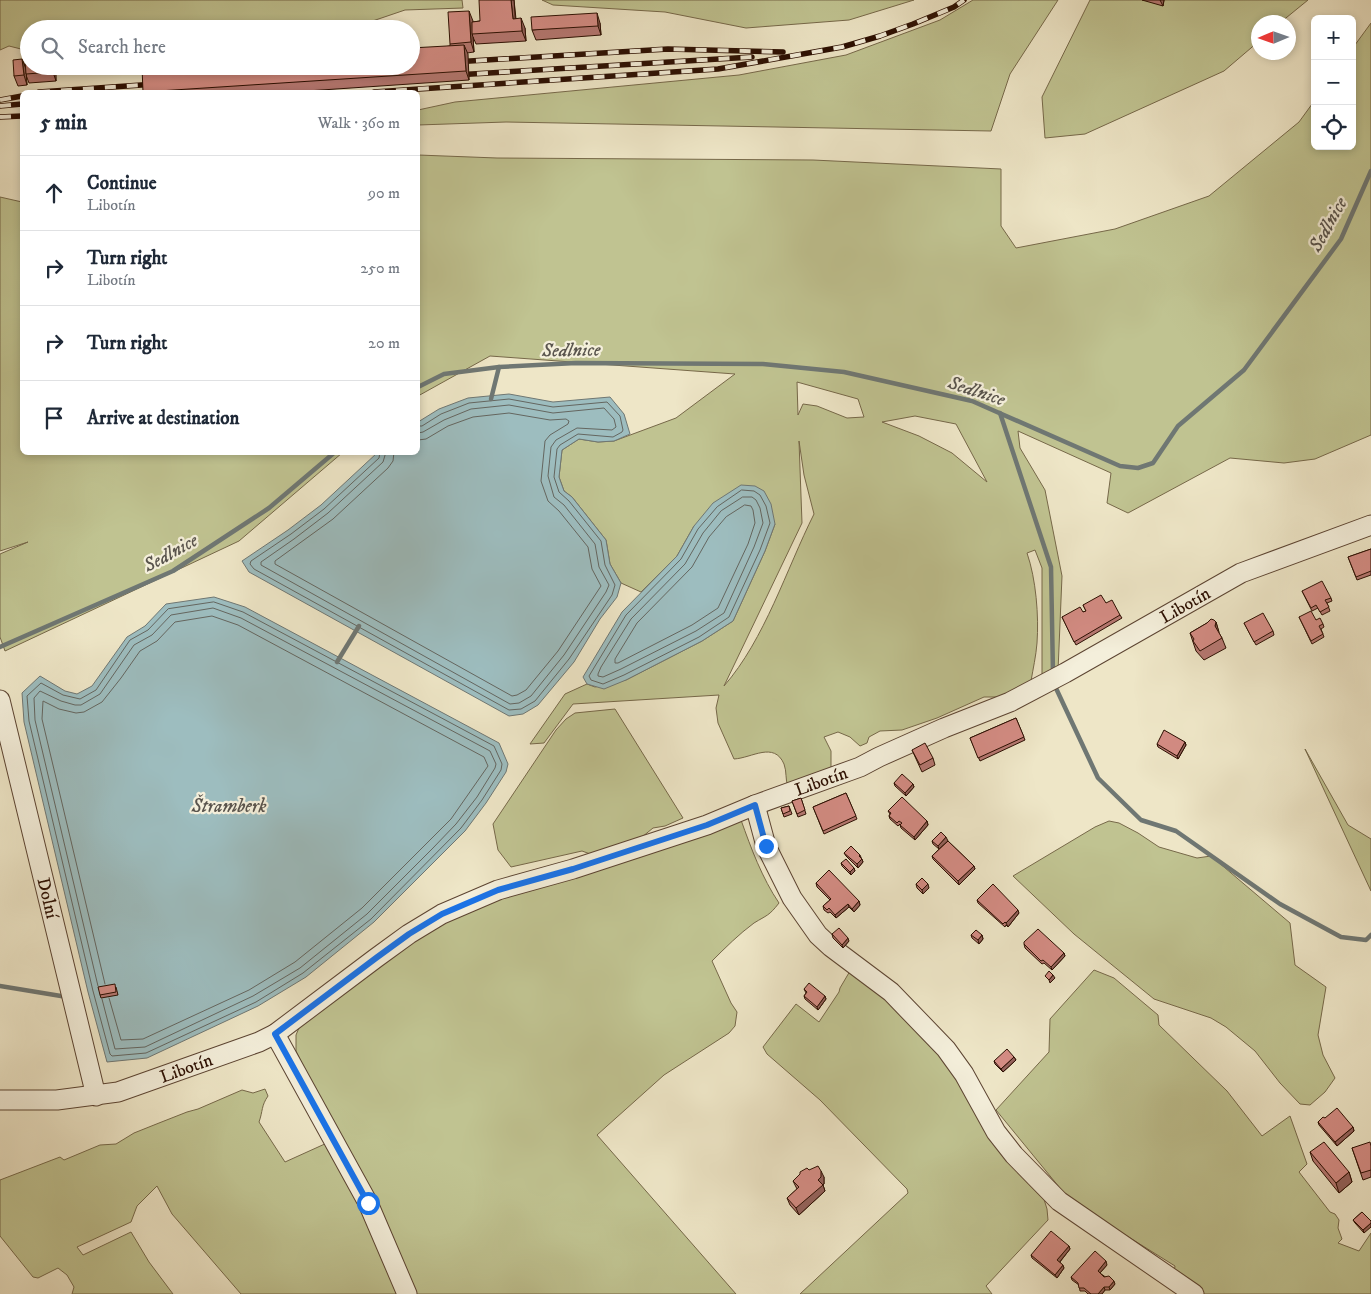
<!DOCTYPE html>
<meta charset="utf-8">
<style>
body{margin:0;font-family:"IM FELL DW Pica",serif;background:#f2f2f3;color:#1f2937}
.controls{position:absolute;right:15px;top:15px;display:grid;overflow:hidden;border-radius:8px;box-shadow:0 2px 8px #0003}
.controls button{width:45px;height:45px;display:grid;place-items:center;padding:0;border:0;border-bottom:1px solid #e0e1e3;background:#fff;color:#1f2937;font:25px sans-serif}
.compass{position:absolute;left:1251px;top:15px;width:45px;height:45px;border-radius:50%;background:#fff;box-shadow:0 2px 8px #0003;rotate:268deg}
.stop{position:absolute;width:15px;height:15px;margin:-11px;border:4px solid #1a73e8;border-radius:50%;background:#fff}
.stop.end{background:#1a73e8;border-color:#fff;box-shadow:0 1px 5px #0008}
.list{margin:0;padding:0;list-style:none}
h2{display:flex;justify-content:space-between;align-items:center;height:65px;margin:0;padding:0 20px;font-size:21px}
h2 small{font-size:16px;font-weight:400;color:#747a83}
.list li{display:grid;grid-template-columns:32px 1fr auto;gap:15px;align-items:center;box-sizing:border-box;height:75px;padding:0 20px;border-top:1px solid #e0e1e3}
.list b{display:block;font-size:19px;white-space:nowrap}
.list p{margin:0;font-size:16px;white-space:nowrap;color:#747a83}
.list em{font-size:16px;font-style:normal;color:#747a83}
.icon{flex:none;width:28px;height:28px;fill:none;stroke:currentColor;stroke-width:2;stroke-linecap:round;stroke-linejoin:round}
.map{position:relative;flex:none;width:1371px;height:1294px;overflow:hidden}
.search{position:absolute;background:#fff;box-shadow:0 2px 8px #0003;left:20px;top:20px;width:400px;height:55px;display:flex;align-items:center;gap:12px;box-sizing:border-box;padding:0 18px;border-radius:28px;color:#747a83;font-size:19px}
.panel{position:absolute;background:#fff;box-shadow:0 2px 8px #0003;left:20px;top:90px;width:400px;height:365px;border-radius:8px}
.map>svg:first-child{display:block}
.green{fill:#c0c391;stroke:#766849;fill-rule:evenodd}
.water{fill:#9dbdbf;stroke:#6f7773}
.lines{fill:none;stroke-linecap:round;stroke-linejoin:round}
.shore{stroke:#646660;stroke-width:1}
.stream{stroke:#6f7773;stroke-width:4.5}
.minor-casing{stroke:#5c4432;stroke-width:21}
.minor{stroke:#f4efdb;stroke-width:19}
.rail-casing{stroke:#2b0e01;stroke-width:5.5}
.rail{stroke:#f4efdb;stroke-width:4;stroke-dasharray:11;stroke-linecap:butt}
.wall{fill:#b67872;stroke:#2b0e01}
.shaded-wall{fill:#94625c;stroke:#2b0e01}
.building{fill:#d48c84;stroke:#2b0e01}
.route{stroke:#1a73e8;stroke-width:6}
.labels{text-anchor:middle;stroke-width:4.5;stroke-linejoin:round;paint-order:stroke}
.street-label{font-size:18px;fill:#2b0e01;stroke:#f4efdb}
.water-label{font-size:19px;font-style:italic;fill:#59544d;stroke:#f4efdb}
</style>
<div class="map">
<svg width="1371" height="1294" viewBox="0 0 1371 1294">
<rect width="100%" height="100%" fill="#eee6c7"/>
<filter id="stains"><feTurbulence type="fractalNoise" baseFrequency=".004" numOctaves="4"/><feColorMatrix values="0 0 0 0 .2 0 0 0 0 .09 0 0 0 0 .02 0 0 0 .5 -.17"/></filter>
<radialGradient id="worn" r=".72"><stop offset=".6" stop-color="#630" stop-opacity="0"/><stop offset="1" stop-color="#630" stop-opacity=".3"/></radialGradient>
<g class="green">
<path d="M0,0H462L463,8L405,10L349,29H29V51L9,46L0,50Z"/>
<path d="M542,0H914L849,20L746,28L665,12L553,5Z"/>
<path d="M973,0H1058L1010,74L991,131L506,122L418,125V110L455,102L739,75L846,55L940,20Z"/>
<path d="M1090,0H1308L1281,22H1258V42L1224,71L1085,134L1045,138L1042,97Z"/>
<path d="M1371,23V435L1315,459L1284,463L1230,458L1128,513L1107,503L1111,473L1018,431L1020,448L1045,490L1062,576L1058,671L1042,680V568L1035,550L1027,553C1036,579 1039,616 1037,643C1036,656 1033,669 1031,681L1000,697H984L937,718L902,730L880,731L869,737L867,743L860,746L850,737L838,732L824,737L831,751V771L788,787C785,779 787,772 784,764C774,741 752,758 734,759L718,723L716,708L719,695L573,704L544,743L530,744L565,694L587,684L595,687L626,680L702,641L733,621L765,551L775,524L694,526L677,556L641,592L621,583L610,564L606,540L572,497L564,491L559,477L562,450L579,439L598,442L614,441L676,418L735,374L490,356L418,396V155L497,158L813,160L1001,169V226L1016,248L1115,229L1209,196L1299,122L1315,100V146H1352V49ZM797,382L858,399L864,417L847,418L817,406L803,404L798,415ZM915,416L956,424L987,482L952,453L919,436L882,422ZM799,441L804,475L814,514C786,570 765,639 724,686L802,523Z"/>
<path d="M0,197L22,202V452L342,453L239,541L5,651L0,637V554L28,542L0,551Z"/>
<path d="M615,709L683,818L665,826L653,828L631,846L593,855L582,851L511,867L498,850L493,824L556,730L566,719L575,713Z"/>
<path d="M1305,749L1348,825L1371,839V891Z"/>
<path d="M741,820C751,848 762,878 779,903C769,916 767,915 754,923C739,934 725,948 712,961L731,1003L737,1012L735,1026L729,1033L664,1075L597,1135L736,1294H241L172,1214L157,1186L137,1206L131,1222L77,1247L83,1255L131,1232L149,1262L173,1294H72L74,1287L67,1275L58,1268L38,1278L33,1277L0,1236V1180L60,1157L64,1160L100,1145L116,1144L134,1133L159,1123L187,1112L198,1109L242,1090L253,1093L265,1089L268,1096C261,1106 263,1111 259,1122L285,1162L338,1138L296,1051V1035L301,1023L432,928L479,905Z"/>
<path d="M1109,821L1119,823L1138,833L1159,847L1197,858L1211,856L1290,923L1295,965L1326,987L1318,1035L1323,1055L1335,1078L1325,1092L1310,1105L1300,1104L1280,1083L1255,1051L1226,1027L1211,1018L1154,999L1074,934L1013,876L1095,827Z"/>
<path d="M1094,970L1114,978L1158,1015L1159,1025L1227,1091L1262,1136L1290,1116L1307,1164L1299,1172L1330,1212L1335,1214L1339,1220L1338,1228L1342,1239L1338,1243L1359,1251L1371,1233V1294H1204L1174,1272L1175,1266L1098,1218L1064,1193L996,1110L1049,1052L1050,1019Z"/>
<path d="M850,971L888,1002L932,1045L1043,1196L1047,1209L1048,1220L986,1286L992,1294H800L908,1193L907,1189L820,1100L767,1054L763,1047L796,1004L819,1022L839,992L840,988Z"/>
</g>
<g class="water">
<path d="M509,394L553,402L610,397L624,414L630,434L614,441L598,442L579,439L562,450L559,477L564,491L572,497L606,540L610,564L621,583L617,597L600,619L574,662L538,705L523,714L509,716L249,572L242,561L288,530L321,505L377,453L418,452V422L439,409L468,398Z"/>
<path d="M741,485L755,486L764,491L771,504L775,524L765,551L733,621L702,641L626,680L604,689L587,684L583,677L622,612L677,556L694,526L713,503Z"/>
<path d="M214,597L245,607L499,743L508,764L506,772L486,803L465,831L374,922L306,977L258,1006L147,1058L107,1062L88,992L24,722L22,693L40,676L65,691L77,694L92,686L127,637L145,626L166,604Z"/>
</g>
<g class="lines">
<g class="shore">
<path d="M380,452L379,458L324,509L291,534L251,561L250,564L254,569L509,710L521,709L535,701L569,659L612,595L615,585L605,565L601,541L569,501L559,492L554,477L557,449L560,445L578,434L613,437L622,432L623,430L620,416L607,402L553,407L509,399L469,403L441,414L422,426H418"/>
<path d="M386,452L383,462L328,513L294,539L261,562V565L510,704L519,703L531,696L564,655L606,592L609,585L599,567L595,544L564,505L554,497L548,476L551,447L556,440L577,428L612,430L616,427L614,419L604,408L553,413L509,405L471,409L444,420L423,432L418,433"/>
<path d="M394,452L393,461L388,468L333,519L275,561V564L512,696L517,695L526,690L558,651L601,586L592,569L588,547L559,511L548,501L541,481L545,441L550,435L568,424L569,421L566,419L550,420L509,413L473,417L448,426L426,439L418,440"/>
<path d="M742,490L754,491L760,495L766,506L770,523L760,550L729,617L699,637L624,675L603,684L591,680L589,676L626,615L681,559L698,529L717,507Z"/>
<path d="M743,497H752L756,500L760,508L763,523L754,547L724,613L696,631L621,669L603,677L598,676V674L601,667L631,619L685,564L703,533L721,511Z"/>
<path d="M745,505L751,506L753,510L755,523L748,544L718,608L692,625L618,663H615V659L637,623L692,567L709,537L726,517Z"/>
<path d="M214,602L243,612L494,746L502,764L501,770L482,800L461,828L371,919L303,973L256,1002L146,1053L112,1056L110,1054L93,991L29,721L27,696L41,683L63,695L80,699L96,690L130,640L148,630L168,609Z"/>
<path d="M105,984L42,719L43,701L59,709L76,713L84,712L102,702L121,678L140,651L157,641L175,622L212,616L238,625L484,757L488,766L451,819L362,908L295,962L249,990L143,1039L121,1040L109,998"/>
<path d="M98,986L35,720L34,698L40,691L61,701L75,705H81L100,694L134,645L152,635L171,615L213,608L241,618L490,751L496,764L495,768L477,797L456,824L433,848L367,914L300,968L253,996L145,1047L115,1049L102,999"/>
</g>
<g class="stream">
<path d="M418,387L444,374L499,367L576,363L763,364L844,372L972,401L1120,466L1138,468L1153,463L1178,426L1244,370L1341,239L1371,171"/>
<path d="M491,399L499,367"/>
<path d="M1000,413L1051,567L1053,674"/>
<path d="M0,647L173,571L269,508L335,452"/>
<path d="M337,662L359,626"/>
<path d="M1054,684L1098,778L1141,820L1176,831L1280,904L1341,937L1366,940L1371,935"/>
<path d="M0,986L67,997"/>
</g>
<defs>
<g id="minor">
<path d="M0,700L96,1096"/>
<path d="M755,805L766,846L792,898L818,935L831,947L891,992L946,1049L964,1074L996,1132L1014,1155L1059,1201L1194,1294"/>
<path d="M275,1034L368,1203L407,1294"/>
<path d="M0,1100H57L118,1092L259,1042L275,1034L376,958L409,934L442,914L498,890L573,869L707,825L755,805L860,767L879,757L944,728L1010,702L1065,673L1241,573L1371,525"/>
</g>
</defs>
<use href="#minor" class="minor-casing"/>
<use href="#minor" class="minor"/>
<defs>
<g id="rail">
<path d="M454,62L668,49L783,52"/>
<path d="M455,75L752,57"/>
<path d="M39,92L156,84"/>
<path d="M374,92L718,69L842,47L880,36L913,24L954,7L964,0"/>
<path d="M0,100L22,96"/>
<path d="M0,106L22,104"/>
<path d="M0,117L22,116"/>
</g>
</defs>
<use href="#rail" class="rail-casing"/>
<use href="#rail" class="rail"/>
</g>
<g class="wall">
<path d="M514,0L516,19L525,28L526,41L476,44L473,37L474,52L467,53L469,80L292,92H143L450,46V44L473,22L480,21Z"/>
<path d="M1142,0H1164L1163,6Z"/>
<path d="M600,23L601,35L536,40L532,30Z"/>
<path d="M22,59L26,68L29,66H55L56,81L29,83L26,75L27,85L18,86L14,76Z"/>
<path d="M1371,549V575L1357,580L1348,557Z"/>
<path d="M1302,591L1331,598L1332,601L1327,603L1330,611L1322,615L1318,608L1312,611Z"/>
<path d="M1106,603L1120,615L1122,618L1076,645L1062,617L1083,612L1086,611L1083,605Z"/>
<path d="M1299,617L1316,620L1323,624L1324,627L1321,629L1324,637L1312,644Z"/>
<path d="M1216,622L1219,633L1222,638L1226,648L1204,660L1196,651L1190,633L1207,623Z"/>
<path d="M1244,623L1273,631L1274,635L1256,645Z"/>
<path d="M1016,718L1025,740L980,761L970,738Z"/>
<path d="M1185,742L1186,745L1178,759L1158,747L1157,744Z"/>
<path d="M912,750L933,758L935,765L922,772Z"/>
<path d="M894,783L913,784L914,787L906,796L895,786Z"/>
<path d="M846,793L857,819L824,834L813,807Z"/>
<path d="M801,798L806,814L798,817L792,801Z"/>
<path d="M789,806L792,814L784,817L781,808Z"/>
<path d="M888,811L927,821L928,825L915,840L901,828L900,825V824L898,826L890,819L889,816L890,814Z"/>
<path d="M932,841H948L974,866L975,869L959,885L933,859L932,856L939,849L933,844Z"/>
<path d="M844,853L860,855L863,862L858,868L846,856Z"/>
<path d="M841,863L854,868L855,871L851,875L842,866Z"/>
<path d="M816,883L859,901L860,905L854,912L849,907L836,918L830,912L828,913L824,910L823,906L830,900L817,887Z"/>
<path d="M916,884L929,888L923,894L917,888Z"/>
<path d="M977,900L1019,913L1008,927L1006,925L1005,927L978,903Z"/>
<path d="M832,934L849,941L843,948L833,938Z"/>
<path d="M971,935H982L983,939L979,944L972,938Z"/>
<path d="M1024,944L1064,953L1065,956L1052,970L1044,963L1042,964L1025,948Z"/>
<path d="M116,987L118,995L101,998L100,995Z"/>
<path d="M804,989L825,996L826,999L818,1010L805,999L804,996L806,993Z"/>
<path d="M1014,1057L1016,1060L1003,1072L995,1064L994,1061Z"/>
<path d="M1325,1118L1353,1127L1354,1131L1337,1146L1319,1125L1318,1122Z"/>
<path d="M1371,1145V1177L1363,1180L1352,1148Z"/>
<path d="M1310,1152L1349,1172L1352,1182L1339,1193L1313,1161Z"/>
<path d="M824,1177V1184L823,1185L825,1191L799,1215L790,1205L787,1198L797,1189L793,1181Z"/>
<path d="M1362,1212L1364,1233L1355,1223L1353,1220Z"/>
<path d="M1069,1246L1070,1249L1060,1262L1064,1268L1057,1278L1032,1258L1031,1255Z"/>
<path d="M1107,1265L1100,1273L1115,1284L1110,1290H1105L1102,1294H1088L1085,1291H1080L1079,1285L1072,1280L1071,1277Z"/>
</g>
<g class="shaded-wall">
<path d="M511,0H514L516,29L513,19Z"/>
<path d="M1160,0H1164L1163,6Z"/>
<path d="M469,11L473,21V34H472L473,37L474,52L471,42Z"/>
<path d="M597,13L600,23L601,35L598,26Z"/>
<path d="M521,18L525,28L526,41L522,31Z"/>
<path d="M464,45L468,54L469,80L466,71Z"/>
<path d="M22,59L26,69L27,85L24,75Z"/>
<path d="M52,66H55L56,68V81L53,72Z"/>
<path d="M1216,622L1219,632L1218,635L1215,626Z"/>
<path d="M1185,742L1186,745L1178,759L1177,756Z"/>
<path d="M913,784L914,787L906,796L905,793Z"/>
<path d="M927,821L928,825L915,840L914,837Z"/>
<path d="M946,837L948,841L939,849L938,846Z"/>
<path d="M862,859L863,862L858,868L857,864Z"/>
<path d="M974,866L975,869L959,885L958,881Z"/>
<path d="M854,868L855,871L851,875L850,872Z"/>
<path d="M928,884L929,888L923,894L922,890Z"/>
<path d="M859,901L860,905L854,912L852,909Z"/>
<path d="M848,904L849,907L836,918L835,915Z"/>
<path d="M1018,910L1019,913L1008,927L1006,923Z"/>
<path d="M982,935L983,939L979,944L978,940Z"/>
<path d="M848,938L849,941L843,948L842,945Z"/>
<path d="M1064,953L1065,956L1052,970L1051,967Z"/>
<path d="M1053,975L1055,978L1050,983L1049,980Z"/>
<path d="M825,996L826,999L818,1010L817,1007Z"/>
<path d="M1014,1057L1016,1060L1003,1072L1001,1069Z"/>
<path d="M1353,1127L1354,1131L1337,1146L1335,1142Z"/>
<path d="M821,1171L824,1177V1184L822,1185H823L825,1191L799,1215L796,1208L818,1180Z"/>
<path d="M1349,1172L1352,1182L1339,1193L1336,1183Z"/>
<path d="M1371,1223V1227L1364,1233L1363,1230Z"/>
<path d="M1069,1246L1070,1249L1058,1264L1057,1260Z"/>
<path d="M1106,1261L1107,1265L1099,1274L1098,1271Z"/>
<path d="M1063,1265L1064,1268L1057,1278L1055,1275Z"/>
<path d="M1114,1281L1115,1284L1110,1290L1109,1287Z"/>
<path d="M1104,1287L1105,1290L1102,1294H1098Z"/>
</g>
<g class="building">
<path d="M479,0H511L513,19L521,18L522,31L472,34V22L480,21Z"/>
<path d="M469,11L471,42L450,44L448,12Z"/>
<path d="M597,13L598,26L532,30L531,17Z"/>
<path d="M464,45L466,71L143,92L142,67L411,66V48Z"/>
<path d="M22,59L24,75L14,76L13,60Z"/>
<path d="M29,59V66H52L53,72L26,74L25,60Z"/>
<path d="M1371,549V571L1356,577L1348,557Z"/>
<path d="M1322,581L1331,598L1325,600L1329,607L1320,612L1316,605L1311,608L1302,591Z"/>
<path d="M1101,595L1106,603L1112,600L1120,615L1074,642L1062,617L1080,607L1083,612L1086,611L1083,605Z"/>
<path d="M1311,611L1316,620L1320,618L1323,624L1319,626L1323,634L1311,641L1299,617Z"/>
<path d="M1263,613L1273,631L1254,642L1244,623Z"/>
<path d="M1211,619L1214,620L1216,622L1215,626L1222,638L1200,651L1193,641L1194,639L1190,633L1207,623Z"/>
<path d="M1016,718L1024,737L978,758L970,738Z"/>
<path d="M1164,730L1185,742L1177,756L1157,744Z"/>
<path d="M925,743L933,758L920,765L912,750Z"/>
<path d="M902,774L913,784L905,793L894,783Z"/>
<path d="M846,793L856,816L823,831L813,807Z"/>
<path d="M902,797L927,821L914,837L900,825L902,823L899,821L897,823L889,816L891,813L888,811Z"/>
<path d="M801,798L805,810L797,814L792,801Z"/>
<path d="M789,806L790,811L783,814L781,808Z"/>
<path d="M941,832L946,837L938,846L932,841Z"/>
<path d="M948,841L974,866L958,881L932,856Z"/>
<path d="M851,846L860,855L859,856L862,859L857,864L844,853Z"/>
<path d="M846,859L854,868L850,872L841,863Z"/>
<path d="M829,870L859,901L852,909L848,904L835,915L829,908L827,910L823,906L831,899L816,883Z"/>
<path d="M922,878L928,884L922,890L916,884Z"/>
<path d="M993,884L1018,910L1006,923L1005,922L1003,924L977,900Z"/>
<path d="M839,928L848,938L842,945L832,934Z"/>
<path d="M1038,929L1064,953L1051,967L1043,960L1041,961L1024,944V942Z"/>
<path d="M976,930L982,935L978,940L971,935Z"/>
<path d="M1049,971L1053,975L1049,980L1045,976Z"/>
<path d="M809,983L825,996L817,1007L804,996L807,992L804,989Z"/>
<path d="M115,984L116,992L100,995L98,987Z"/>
<path d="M1007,1049L1014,1057L1001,1069L994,1061Z"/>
<path d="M1337,1108L1353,1127L1335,1142L1318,1122L1323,1117L1325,1118Z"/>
<path d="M1324,1142L1349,1172L1336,1183L1310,1152Z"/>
<path d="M1370,1142L1371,1146V1170L1361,1173L1352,1148Z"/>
<path d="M818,1166L821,1171V1177L818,1180L823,1185L796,1208L787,1198L799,1187L793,1181L800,1174V1172L807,1168L809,1170Z"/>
<path d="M1362,1212L1371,1221V1223L1363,1230L1353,1220Z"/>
<path d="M1051,1231L1069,1246L1057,1260L1063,1265L1055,1275L1031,1255Z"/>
<path d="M1095,1251L1106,1261L1098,1271L1104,1277L1109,1276L1114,1281L1109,1287H1104L1098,1294H1091L1084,1288H1079L1078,1283L1071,1277Z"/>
</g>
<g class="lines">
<path class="route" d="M368,1203L275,1034L376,958L409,934L442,914L498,890L573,869L707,825L755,805L766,846"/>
</g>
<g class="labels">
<g class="street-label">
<text transform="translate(1185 605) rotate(-30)" y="6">Libotín</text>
<text transform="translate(821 781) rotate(-20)" y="6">Libotín</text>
<text transform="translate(48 898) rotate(76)" y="6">Dolní</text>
<text transform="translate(186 1068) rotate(-20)" y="6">Libotín</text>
</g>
<g class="water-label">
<text transform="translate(1327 224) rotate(-61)" y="7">Sedlnice</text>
<text transform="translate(571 349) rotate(-1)" y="7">Sedlnice</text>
<text transform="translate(977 390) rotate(18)" y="7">Sedlnice</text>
<text transform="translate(170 552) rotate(-29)" y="7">Sedlnice</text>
<text x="229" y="812">Štramberk</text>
</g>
</g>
<rect width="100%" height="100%" filter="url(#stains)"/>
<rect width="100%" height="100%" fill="url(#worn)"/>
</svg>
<div class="controls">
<button>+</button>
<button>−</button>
<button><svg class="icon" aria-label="locate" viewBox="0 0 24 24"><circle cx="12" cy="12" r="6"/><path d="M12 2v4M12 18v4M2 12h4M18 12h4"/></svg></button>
</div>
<svg class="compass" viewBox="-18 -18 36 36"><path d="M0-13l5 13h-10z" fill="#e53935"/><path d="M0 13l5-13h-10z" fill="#747a83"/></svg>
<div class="stop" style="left:368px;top:1203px"></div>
<div class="stop end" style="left:766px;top:846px"></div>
<div class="search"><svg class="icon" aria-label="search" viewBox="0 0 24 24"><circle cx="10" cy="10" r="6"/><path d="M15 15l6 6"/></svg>Search here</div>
<section class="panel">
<h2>5 min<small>Walk · 360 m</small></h2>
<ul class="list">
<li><svg class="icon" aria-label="ahead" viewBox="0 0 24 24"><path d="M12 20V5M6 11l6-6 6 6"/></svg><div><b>Continue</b><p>Libotín</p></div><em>90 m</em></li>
<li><svg class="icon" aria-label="right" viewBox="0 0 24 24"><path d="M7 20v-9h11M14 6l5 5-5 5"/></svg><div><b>Turn right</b><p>Libotín</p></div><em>250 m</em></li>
<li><svg class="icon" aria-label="right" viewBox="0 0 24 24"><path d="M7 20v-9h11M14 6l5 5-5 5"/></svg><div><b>Turn right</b></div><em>20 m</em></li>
<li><svg class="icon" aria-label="arrive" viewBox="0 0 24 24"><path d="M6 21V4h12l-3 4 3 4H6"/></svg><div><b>Arrive at destination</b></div></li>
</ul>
</section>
</div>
